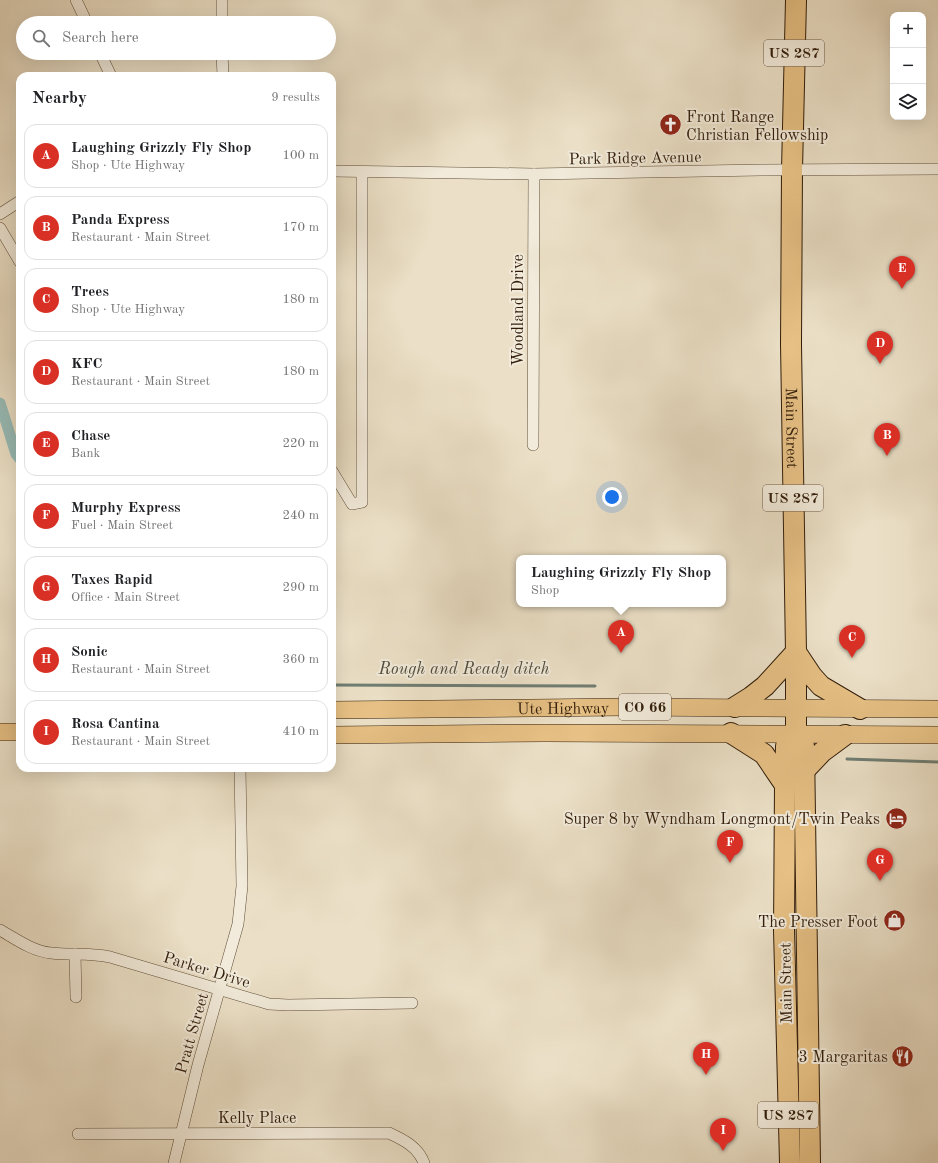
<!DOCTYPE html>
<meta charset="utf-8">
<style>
body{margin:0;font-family:"Old Standard TT",serif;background:#f2f2f2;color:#202124}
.controls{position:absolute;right:12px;top:12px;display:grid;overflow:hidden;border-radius:8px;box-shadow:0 4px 16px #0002}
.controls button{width:36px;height:36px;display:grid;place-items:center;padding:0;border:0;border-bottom:1px solid #e0e0e0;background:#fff;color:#202124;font:20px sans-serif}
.you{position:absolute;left:612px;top:497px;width:14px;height:14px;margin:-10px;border:3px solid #fff;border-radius:50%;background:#1a73e8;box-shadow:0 0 0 6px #1a73e833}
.badge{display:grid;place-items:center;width:26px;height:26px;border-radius:50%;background:#d93025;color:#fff;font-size:13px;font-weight:700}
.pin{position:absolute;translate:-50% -33px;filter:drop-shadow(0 1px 2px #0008)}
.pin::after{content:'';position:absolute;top:21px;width:14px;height:12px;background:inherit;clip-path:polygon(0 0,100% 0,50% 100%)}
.popup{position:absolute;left:516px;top:555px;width:210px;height:52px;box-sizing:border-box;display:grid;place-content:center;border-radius:8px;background:#fff;filter:drop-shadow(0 1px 3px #0005);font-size:13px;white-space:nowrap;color:#757577}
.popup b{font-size:15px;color:#202124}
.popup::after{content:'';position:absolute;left:50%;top:100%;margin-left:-8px;border:8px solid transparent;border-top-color:#fff}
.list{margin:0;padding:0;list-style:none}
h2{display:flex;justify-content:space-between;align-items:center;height:52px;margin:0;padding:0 16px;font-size:17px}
h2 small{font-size:13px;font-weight:400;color:#757577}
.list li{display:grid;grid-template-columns:26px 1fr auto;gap:12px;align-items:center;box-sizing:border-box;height:64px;margin:0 8px 8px;padding:0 8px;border:1px solid #e0e0e0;border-radius:12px}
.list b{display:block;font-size:15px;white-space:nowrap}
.list p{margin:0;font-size:13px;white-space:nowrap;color:#757577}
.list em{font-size:13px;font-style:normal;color:#757577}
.icon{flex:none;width:22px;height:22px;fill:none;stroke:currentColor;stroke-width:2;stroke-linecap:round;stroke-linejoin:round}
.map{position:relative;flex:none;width:938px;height:1163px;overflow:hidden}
.search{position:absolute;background:#fff;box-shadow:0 4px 16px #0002;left:16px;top:16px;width:320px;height:44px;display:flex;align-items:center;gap:10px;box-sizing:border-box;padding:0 14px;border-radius:22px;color:#757577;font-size:15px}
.panel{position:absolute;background:#fff;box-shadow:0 4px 16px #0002;left:16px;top:72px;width:320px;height:700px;border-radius:12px}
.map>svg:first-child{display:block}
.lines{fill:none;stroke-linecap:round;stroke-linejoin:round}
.stream{stroke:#6f7d73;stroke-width:3}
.canal{stroke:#98bdb9;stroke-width:11}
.street-casing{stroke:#604e39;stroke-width:12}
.primary-casing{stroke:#321d0a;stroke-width:18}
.highway-casing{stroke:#321d0a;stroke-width:22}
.street{stroke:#f2ebdb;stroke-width:11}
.primary{stroke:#e6c084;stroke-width:17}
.highway{stroke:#e6c084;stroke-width:20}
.labels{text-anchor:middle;stroke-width:4;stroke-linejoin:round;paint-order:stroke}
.shield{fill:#f2ebdb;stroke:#6c5b49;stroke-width:1}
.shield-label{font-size:15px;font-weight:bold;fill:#321d0a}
.poi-label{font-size:16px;fill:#321d0a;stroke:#f2ebdb;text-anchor:end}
.street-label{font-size:16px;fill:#321d0a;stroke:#f2ebdb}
.water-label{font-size:17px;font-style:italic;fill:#514d3f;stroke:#f2ebdb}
</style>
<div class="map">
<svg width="938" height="1163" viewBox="0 0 938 1163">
<rect width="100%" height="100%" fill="#ebe0c7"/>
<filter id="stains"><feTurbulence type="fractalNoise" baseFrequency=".005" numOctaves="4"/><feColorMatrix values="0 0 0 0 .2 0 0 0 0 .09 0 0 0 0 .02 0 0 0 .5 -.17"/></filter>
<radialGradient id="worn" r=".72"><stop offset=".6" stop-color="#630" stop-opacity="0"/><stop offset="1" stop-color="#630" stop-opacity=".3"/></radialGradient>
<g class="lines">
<g class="stream">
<path d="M332,685L595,686"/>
<path d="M847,759L938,762"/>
</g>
<path class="canal" d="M0,403L16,454L20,459"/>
<defs>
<g id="street">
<path d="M76,0L87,23"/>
<path d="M222,0V23"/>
<path d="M100,53L111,76"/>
<path d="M222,53L223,76"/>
<path d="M332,171L534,174L761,170L938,169"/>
<path d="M0,214L20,201"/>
<path d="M0,228L20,262"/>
<path d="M533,445L534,174"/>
<path d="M332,471L352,504L362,502V172"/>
<path d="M0,930C16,939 32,951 51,953C70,955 90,953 110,957L269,1004L288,1005L412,1003"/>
<path d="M75,954L76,997"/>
<path d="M78,1134L389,1133C404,1140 418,1147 424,1163"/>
<path d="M174,1163L198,1065L238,924L242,886L240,768"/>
</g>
<g id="primary">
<path id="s1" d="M332,710L624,707L938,709"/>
<path d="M0,732H20"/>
<path d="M332,735L545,733L938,735"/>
</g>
<g id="highway">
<path id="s2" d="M796,0L792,170L791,344L796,652V733L804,746L810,1163"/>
<path d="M796,652L812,676L821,686L860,709"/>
<path d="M735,707L751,697L765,686L796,652"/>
<path d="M731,733L764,754L785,785"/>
<path d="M805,770L822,752L845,735"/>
<path d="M790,1163L784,930L785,785L786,746L796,733"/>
</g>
</defs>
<use href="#street" class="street-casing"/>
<use href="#primary" class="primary-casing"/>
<use href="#highway" class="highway-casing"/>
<use href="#street" class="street"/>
<use href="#primary" class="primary"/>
<use href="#highway" class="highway"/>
</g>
<defs>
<symbol id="church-disc" viewBox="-11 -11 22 22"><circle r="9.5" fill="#8f2418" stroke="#f2ebdb"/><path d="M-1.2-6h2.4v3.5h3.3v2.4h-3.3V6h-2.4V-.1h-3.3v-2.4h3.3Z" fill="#fff"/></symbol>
<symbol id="hotel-disc" viewBox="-11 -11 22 22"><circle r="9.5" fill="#8f2418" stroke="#f2ebdb"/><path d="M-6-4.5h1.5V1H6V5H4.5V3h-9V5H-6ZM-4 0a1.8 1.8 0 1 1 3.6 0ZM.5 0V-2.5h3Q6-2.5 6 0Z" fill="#fff"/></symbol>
<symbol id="shop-disc" viewBox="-11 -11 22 22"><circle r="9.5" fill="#8f2418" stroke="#f2ebdb"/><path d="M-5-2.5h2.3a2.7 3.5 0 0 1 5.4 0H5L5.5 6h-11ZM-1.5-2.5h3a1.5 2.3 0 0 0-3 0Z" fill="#fff"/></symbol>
<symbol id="restaurant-disc" viewBox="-11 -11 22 22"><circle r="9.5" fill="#8f2418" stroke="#f2ebdb"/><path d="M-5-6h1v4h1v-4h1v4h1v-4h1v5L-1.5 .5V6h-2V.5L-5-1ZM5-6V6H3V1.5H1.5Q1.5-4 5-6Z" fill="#fff"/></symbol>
</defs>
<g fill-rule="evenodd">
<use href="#church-disc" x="658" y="112" width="25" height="25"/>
<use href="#hotel-disc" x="884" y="806" width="25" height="25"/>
<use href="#shop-disc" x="882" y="908" width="25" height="25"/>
<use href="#restaurant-disc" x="890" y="1044" width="25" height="25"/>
</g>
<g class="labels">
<g class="shield">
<rect x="764" y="40" width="60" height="26" rx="3"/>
<rect x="763" y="485" width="60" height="26" rx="3"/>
<rect x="619" y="694" width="52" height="26" rx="3"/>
<rect x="758" y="1102" width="60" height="26" rx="3"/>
</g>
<g class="shield-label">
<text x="794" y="58">US 287</text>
<text x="793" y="503">US 287</text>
<text x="645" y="712">CO 66</text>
<text x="788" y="1120">US 287</text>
</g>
<g class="poi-label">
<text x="686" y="122" text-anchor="start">Front Range<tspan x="686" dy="18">Christian Fellowship</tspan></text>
<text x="880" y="824">Super 8 by Wyndham Longmont/Twin Peaks</text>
<text x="878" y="927">The Presser Foot</text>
<text x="888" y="1062">3 Margaritas</text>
</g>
<g class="street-label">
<text transform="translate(635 157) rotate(-1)" y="6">Park Ridge Avenue</text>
<text transform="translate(517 310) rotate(-90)" y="6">Woodland Drive</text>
<text dy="6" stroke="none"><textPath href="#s2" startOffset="428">Main Street</textPath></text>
<text dy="6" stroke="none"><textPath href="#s1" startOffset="231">Ute Highway</textPath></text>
<text transform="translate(207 969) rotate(17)" y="6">Parker Drive</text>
<text transform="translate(785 983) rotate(-91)" y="6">Main Street</text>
<text transform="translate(191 1033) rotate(-74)" y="6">Pratt Street</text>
<text x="257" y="1123">Kelly Place</text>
</g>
<g class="water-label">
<text x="464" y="674">Rough and Ready ditch</text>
</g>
</g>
<rect width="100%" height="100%" filter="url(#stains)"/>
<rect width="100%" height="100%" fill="url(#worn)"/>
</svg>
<div class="controls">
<button>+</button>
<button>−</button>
<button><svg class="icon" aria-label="layers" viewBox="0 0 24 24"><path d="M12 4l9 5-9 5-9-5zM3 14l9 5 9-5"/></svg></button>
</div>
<div class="you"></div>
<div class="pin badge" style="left:621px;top:653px">A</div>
<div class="popup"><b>Laughing Grizzly Fly Shop</b>Shop</div>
<div class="pin badge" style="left:887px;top:456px">B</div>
<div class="pin badge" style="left:852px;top:658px">C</div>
<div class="pin badge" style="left:880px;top:364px">D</div>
<div class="pin badge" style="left:902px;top:289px">E</div>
<div class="pin badge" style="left:730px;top:863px">F</div>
<div class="pin badge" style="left:880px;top:881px">G</div>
<div class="pin badge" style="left:706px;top:1075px">H</div>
<div class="pin badge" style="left:723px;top:1151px">I</div>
<div class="search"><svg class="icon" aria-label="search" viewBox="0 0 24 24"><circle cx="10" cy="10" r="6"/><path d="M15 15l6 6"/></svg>Search here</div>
<section class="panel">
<h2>Nearby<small>9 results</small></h2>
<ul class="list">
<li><span class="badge">A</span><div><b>Laughing Grizzly Fly Shop</b><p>Shop · Ute Highway</p></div><em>100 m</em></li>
<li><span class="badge">B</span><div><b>Panda Express</b><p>Restaurant · Main Street</p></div><em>170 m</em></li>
<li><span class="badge">C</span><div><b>Trees</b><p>Shop · Ute Highway</p></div><em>180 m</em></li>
<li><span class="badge">D</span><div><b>KFC</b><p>Restaurant · Main Street</p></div><em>180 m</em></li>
<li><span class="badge">E</span><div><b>Chase</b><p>Bank</p></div><em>220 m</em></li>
<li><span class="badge">F</span><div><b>Murphy Express</b><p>Fuel · Main Street</p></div><em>240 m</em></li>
<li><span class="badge">G</span><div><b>Taxes Rapid</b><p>Office · Main Street</p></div><em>290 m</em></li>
<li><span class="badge">H</span><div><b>Sonic</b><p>Restaurant · Main Street</p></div><em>360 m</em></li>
<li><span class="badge">I</span><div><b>Rosa Cantina</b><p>Restaurant · Main Street</p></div><em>410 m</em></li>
</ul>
</section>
</div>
